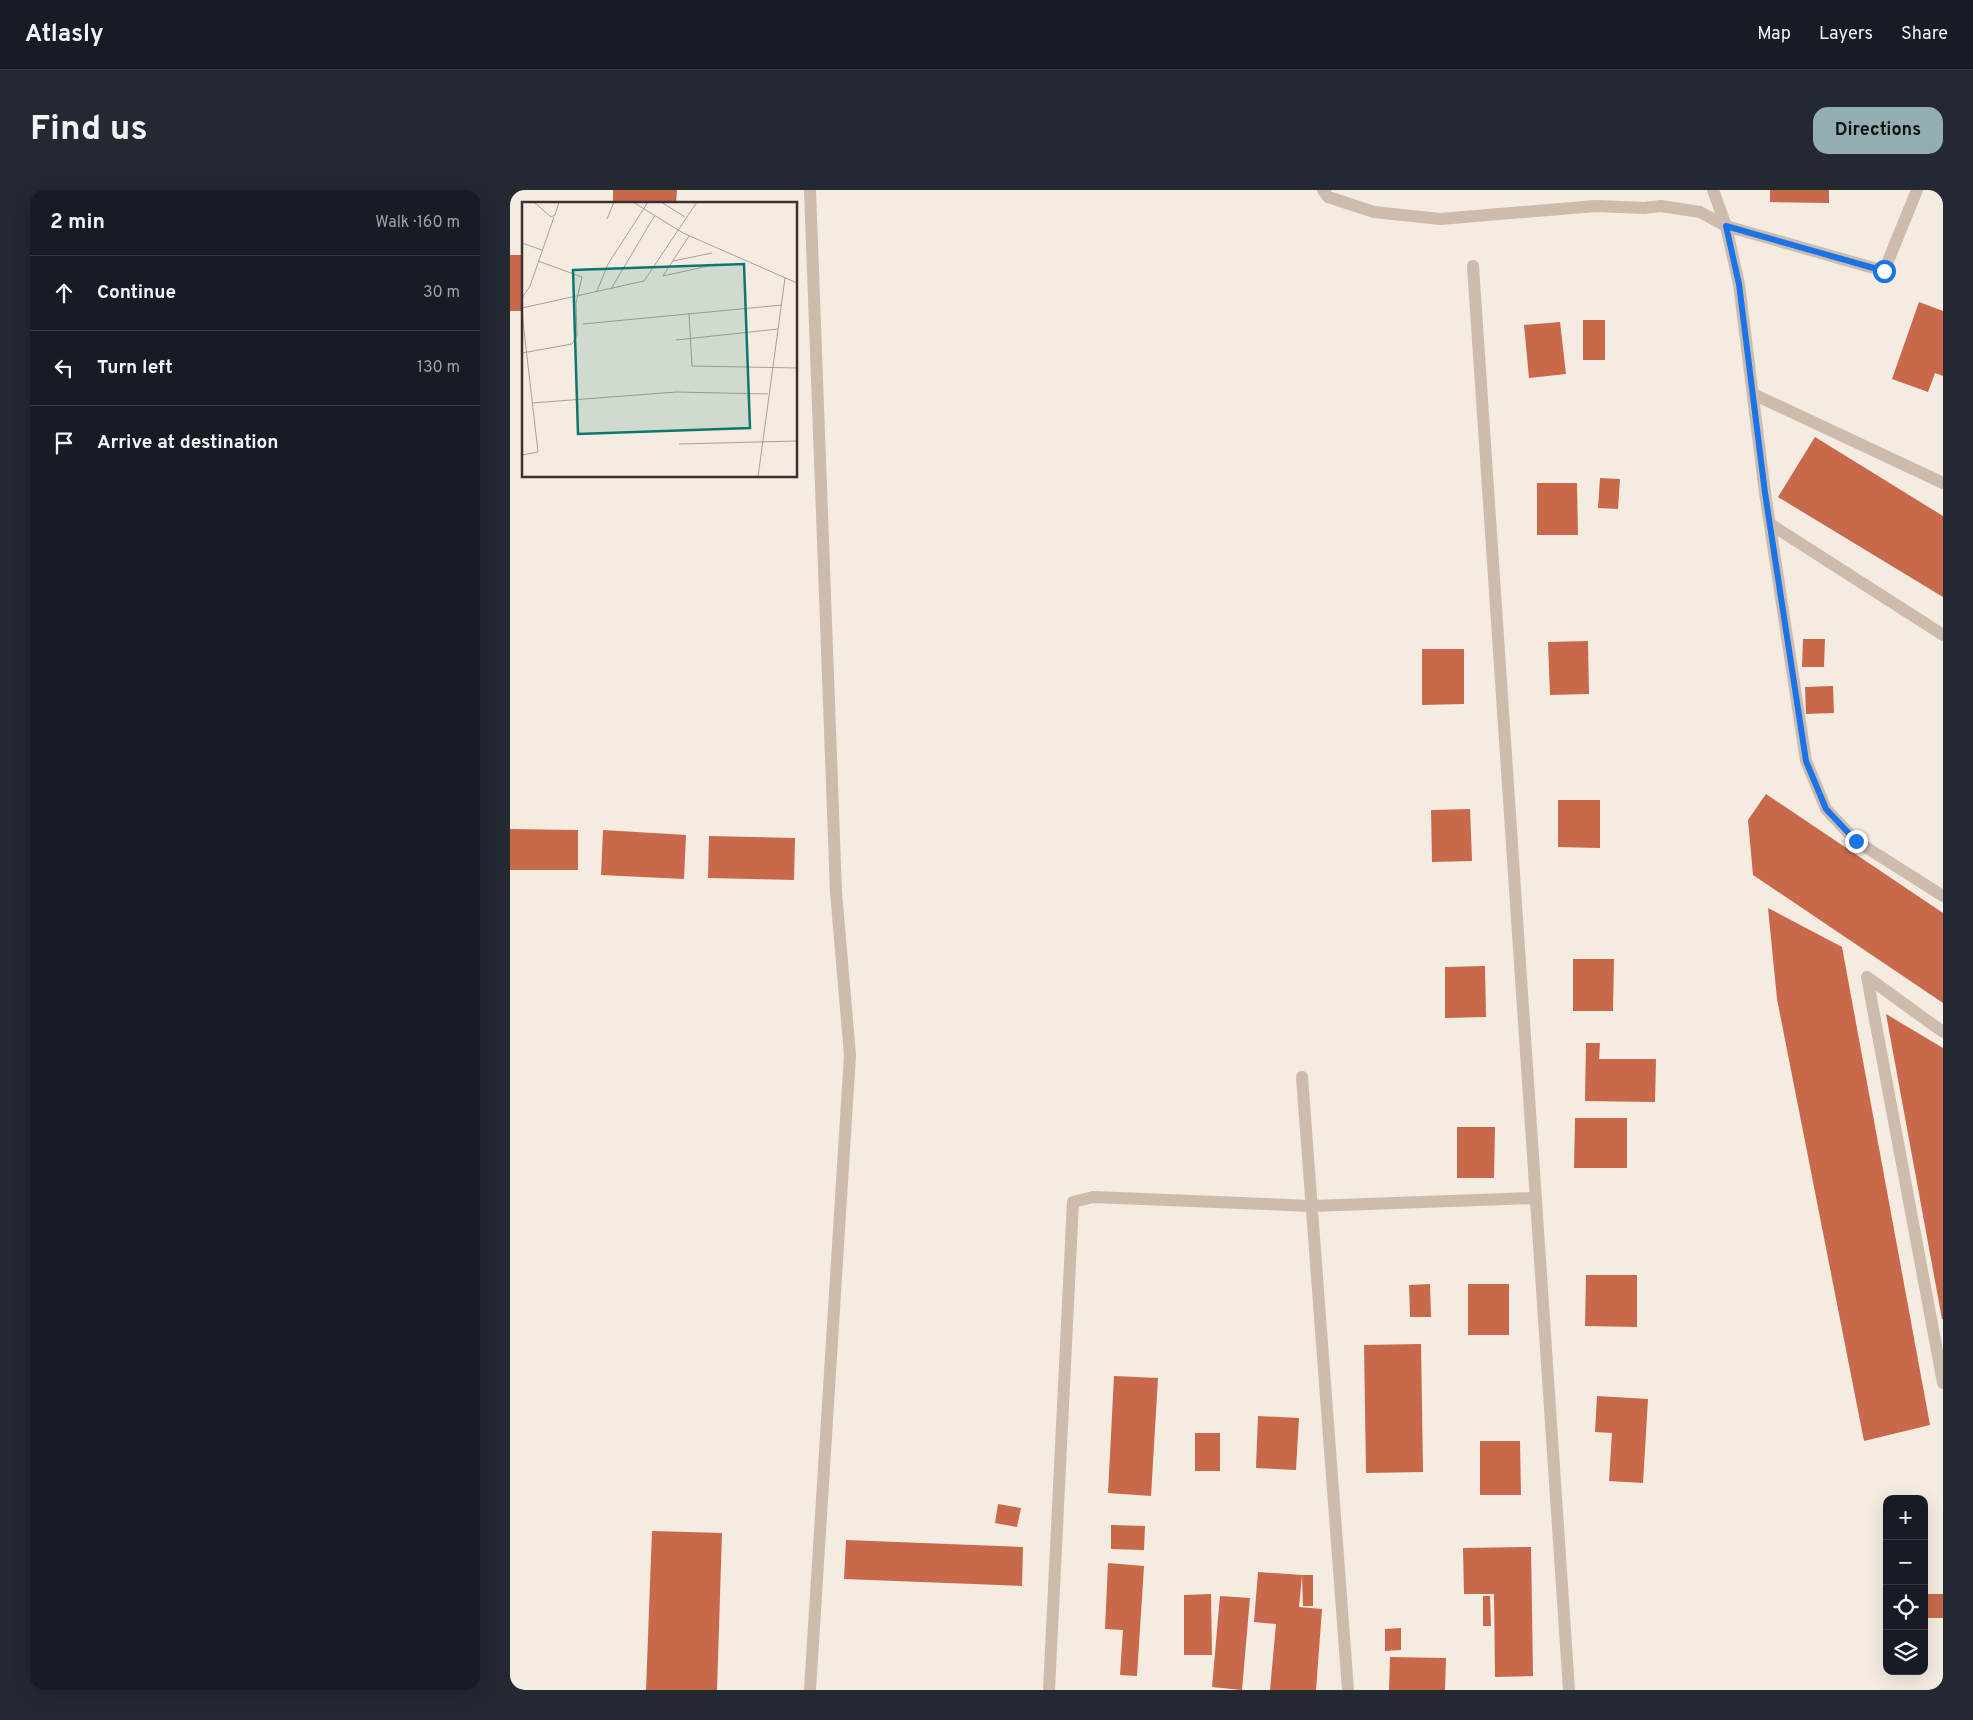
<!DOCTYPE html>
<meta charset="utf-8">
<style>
body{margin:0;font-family:Overpass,sans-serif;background:#242831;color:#f1f3f6}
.controls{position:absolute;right:15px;bottom:15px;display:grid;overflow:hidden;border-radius:10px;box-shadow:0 5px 20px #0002}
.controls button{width:45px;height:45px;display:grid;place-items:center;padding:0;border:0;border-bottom:1px solid #363941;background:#171b24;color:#f1f3f6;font:25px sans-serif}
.stop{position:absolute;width:15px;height:15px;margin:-11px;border:4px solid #1a73e8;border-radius:50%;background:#fff}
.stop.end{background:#1a73e8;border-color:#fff;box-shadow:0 1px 5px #0008}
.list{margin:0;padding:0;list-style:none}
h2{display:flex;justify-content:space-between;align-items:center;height:65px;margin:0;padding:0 20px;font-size:21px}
h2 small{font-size:16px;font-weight:400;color:#9ea1a6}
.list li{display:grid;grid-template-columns:32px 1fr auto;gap:15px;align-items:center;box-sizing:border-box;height:75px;padding:0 20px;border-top:1px solid #363941}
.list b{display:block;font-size:19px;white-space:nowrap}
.list em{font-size:16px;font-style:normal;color:#9ea1a6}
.icon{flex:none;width:28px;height:28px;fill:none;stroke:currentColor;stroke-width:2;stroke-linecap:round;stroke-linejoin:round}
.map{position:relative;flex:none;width:1433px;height:1500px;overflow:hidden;border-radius:15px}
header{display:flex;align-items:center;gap:30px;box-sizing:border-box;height:70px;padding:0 25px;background:#171b24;border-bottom:1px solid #363941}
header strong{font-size:24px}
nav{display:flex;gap:28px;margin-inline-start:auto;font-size:18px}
.intro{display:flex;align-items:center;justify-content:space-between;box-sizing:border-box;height:120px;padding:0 30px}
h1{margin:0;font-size:35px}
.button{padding:12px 22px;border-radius:15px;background:#92aeb2;color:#111;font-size:18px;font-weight:700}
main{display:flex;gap:30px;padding:0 30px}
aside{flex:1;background:#171b24;border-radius:15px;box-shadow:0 5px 20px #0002}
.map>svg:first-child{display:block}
.building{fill:#c8694b}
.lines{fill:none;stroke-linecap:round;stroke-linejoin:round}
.lane{stroke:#cdbbac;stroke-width:12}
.street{stroke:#cdbbac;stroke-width:12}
.route{stroke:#1a73e8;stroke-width:6}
.inset-road{fill:none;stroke:#aaa098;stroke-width:1}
.view{fill:#0f766e;fill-opacity:0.15;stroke:#0f766e;stroke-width:2.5}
.inset-edge{fill:none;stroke:#3b302b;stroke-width:2.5}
</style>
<header>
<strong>Atlasly</strong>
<nav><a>Map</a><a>Layers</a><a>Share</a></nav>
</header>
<div class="intro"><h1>Find us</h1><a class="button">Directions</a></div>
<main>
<aside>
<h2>2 min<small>Walk · 160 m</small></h2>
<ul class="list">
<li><svg class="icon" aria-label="ahead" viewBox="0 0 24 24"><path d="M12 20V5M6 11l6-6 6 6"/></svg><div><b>Continue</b></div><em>30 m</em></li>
<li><svg class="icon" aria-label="left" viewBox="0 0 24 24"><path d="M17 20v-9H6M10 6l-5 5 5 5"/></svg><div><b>Turn left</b></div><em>130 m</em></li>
<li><svg class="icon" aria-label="arrive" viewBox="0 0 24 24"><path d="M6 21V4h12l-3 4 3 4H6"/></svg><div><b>Arrive at destination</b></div></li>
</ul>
</aside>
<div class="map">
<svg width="1433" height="1500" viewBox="0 0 1433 1500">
<rect width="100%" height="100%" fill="#f4ebe1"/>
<g class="building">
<path d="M103,0H167L166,14H103Z"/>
<path d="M1260,0H1319V13L1260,12Z"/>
<rect x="0" y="65" width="14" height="56"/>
<path d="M1409,112L1433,121V186L1425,183L1418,202L1382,189Z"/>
<rect x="1073" y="130" width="22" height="40"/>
<path d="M1050,132L1056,184L1019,188L1014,135Z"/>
<path d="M1305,247L1433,326V407L1268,307Z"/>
<path d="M1090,288L1110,289L1108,319L1088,318Z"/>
<path d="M1027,293H1067L1068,345H1027Z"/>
<path d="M1293,449H1315L1314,477H1292Z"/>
<path d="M1078,451L1079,504L1040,505L1038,452Z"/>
<path d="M912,459H954V514L912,515Z"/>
<path d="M1323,496L1324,523L1296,524L1295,497Z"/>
<path d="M1256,604L1433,723V813L1243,685L1238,630Z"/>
<path d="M1048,610H1090V658L1048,657Z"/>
<path d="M960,619L962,671L922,672L921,620Z"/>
<path d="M0,639L68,640V680H0Z"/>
<path d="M93,640L176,645L174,689L91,685Z"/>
<path d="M199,646L285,648L284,690L198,688Z"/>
<path d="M1258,718L1332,757L1420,1235L1354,1251L1267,809Z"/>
<path d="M1063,769H1104L1103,821H1063Z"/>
<path d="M975,776L976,827L935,828V777Z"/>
<path d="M1376,824L1433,858V1129H1432Z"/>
<path d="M1076,853H1090L1089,869H1146L1145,912L1075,911Z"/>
<path d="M1065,928H1117V978H1064Z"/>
<path d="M947,937H985L984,988H947Z"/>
<path d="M1076,1085H1127V1137L1075,1136Z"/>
<path d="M920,1094L921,1127H900L899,1095Z"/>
<rect x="958" y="1094" width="41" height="51"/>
<path d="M911,1154L913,1282L856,1283L854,1155Z"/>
<path d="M604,1186L648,1188L641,1306L598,1303Z"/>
<path d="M1087,1206L1138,1209L1133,1293L1099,1291L1102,1243L1085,1242Z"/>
<path d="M748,1226L789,1228L786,1280L746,1278Z"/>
<rect x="685" y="1243" width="25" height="38"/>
<path d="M970,1251H1010L1011,1305H970Z"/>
<path d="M488,1314L511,1318L507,1337L485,1333Z"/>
<path d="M601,1335L635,1336L634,1360L601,1359Z"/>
<path d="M142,1341L212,1343L207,1500H136Z"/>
<path d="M336,1350L513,1357L512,1396L334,1389Z"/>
<path d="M1021,1357L1023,1486L985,1487L984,1404H954L953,1358Z"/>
<path d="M598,1373L634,1376L627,1486L610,1485L613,1440L595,1439Z"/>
<path d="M748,1382L792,1385L789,1417L812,1419L806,1500H760L766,1434L744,1432Z"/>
<path d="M792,1385H803V1416H793Z"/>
<path d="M701,1404L702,1465H674V1405Z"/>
<rect x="1414" y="1404" width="19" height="24"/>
<path d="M710,1406L740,1408L732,1500L702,1497Z"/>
<path d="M973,1406H980L981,1436H973Z"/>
<path d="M891,1438V1460L875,1461V1439Z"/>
<path d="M880,1467L936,1468L935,1500H879Z"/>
</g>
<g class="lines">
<g class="lane">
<path d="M300,0L326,702L340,865L300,1500"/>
<path d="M963,76L1059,1500"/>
<path d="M1433,842L1357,787L1433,1193"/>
<path d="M792,887L838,1500"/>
<path d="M539,1500L563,1012L583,1007L802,1016L1025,1008"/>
</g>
<g class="street">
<path d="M813,0L818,7L864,22L930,29L1086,16L1134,18L1151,16L1190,22L1216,36L1374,81L1407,0"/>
<path d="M1203,0L1216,36L1229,94L1255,303L1296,571L1316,619L1346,651L1433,706"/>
<path d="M1243,204L1433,293"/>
<path d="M1260,334L1433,445"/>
</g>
</g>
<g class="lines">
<path class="route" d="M1346,651L1316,619L1296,571L1255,303L1229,94L1216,36L1374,81"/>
</g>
<g transform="translate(12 12)">
<rect width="275" height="275" fill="#f4ebe1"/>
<path class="inset-road" d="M12,0L29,15L33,13L37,0M111,0L161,31L275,81M139,0L163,15M85,17L92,0M167,34L141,74L195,62M0,41L20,48M151,59L190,51M89,87L133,13M75,89L86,62L126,0M0,96L8,84L32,15M0,106L122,79L175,0M0,111L16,250L0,253M167,111L170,164L275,166M61,122L260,103M154,138L256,127M0,151L50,142L55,133L54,101L60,75L16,59M10,201L154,190L246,192M157,242L275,239M236,275L263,76"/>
<path class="view" d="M222,62L228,226L56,232L51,68Z"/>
<rect width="275" height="275" class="inset-edge"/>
</g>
</svg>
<div class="controls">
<button>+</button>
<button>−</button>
<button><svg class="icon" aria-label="locate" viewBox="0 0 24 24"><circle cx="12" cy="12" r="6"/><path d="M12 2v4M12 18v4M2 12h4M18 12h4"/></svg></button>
<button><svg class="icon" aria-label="layers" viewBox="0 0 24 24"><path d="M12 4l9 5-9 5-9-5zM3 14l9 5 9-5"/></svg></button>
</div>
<div class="stop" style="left:1374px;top:81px"></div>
<div class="stop end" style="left:1346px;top:651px"></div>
</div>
</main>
